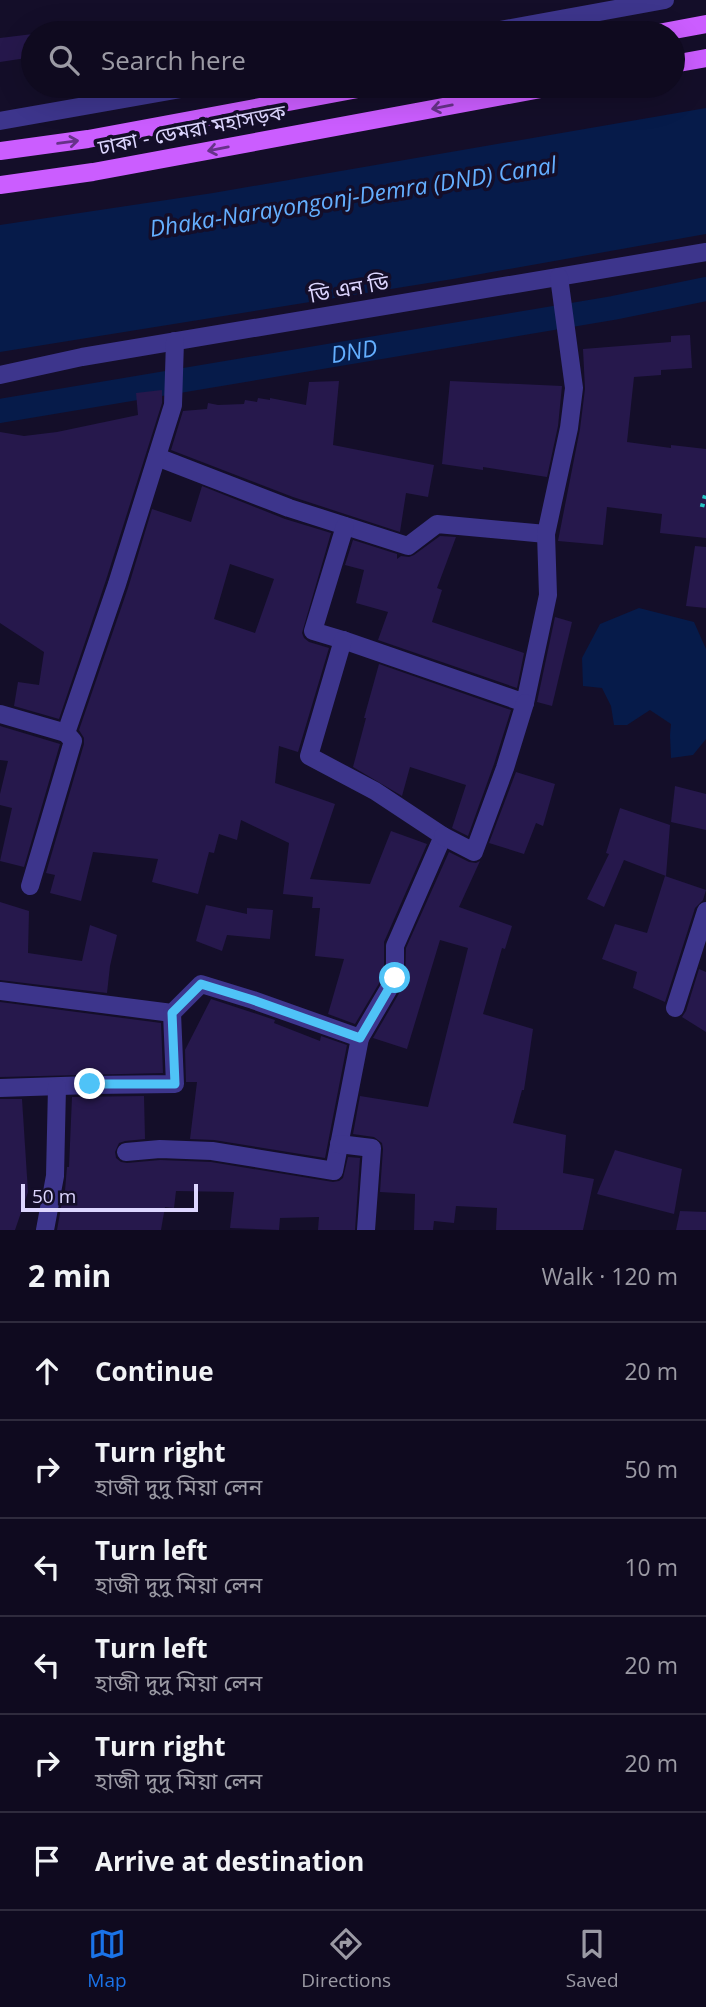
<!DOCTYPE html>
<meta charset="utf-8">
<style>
body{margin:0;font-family:"Open Sans","Noto Sans Bengali",sans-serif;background:#181328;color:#f1f3f6}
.scale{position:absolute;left:21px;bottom:18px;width:177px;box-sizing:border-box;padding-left:7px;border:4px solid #ddd6ff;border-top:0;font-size:19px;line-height:24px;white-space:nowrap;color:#ddd6ff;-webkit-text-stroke:5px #140e29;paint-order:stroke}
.stop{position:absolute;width:21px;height:21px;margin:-16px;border:5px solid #4fc3f7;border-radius:50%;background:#fff}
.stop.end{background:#4fc3f7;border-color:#fff;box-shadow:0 2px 7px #0008}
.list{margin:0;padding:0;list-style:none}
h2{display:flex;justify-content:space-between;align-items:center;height:91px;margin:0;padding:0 28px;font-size:30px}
h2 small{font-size:23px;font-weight:400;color:#9b9aa4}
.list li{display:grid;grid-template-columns:46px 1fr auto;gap:21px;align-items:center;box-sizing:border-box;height:98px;padding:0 28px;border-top:2px solid #2f2b3d}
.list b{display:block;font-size:26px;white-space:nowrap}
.list p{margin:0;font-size:23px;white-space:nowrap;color:#9b9aa4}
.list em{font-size:23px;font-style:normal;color:#9b9aa4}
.icon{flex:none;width:38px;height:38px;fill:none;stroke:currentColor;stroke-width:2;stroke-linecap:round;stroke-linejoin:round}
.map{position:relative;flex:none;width:706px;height:1230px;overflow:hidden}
.search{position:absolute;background:#0f0a1f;box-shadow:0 7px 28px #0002;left:21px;right:21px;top:21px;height:77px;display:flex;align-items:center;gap:18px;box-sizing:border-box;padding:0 24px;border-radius:38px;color:#9b9aa4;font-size:26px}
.sheet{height:679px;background:#0f0a1f}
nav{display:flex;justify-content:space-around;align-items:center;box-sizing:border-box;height:98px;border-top:2px solid #2f2b3d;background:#0f0a1f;font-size:19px;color:#9b9aa4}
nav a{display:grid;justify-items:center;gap:4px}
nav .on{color:#1a73e8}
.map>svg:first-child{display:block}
.water{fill:#061b4a}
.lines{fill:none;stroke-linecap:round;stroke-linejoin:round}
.canal{stroke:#061b4a;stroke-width:24}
.building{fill:#26184c;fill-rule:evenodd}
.path{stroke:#25c4c3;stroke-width:4.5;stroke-dasharray:3.5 5;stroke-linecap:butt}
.street{stroke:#3d358c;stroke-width:18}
.primary{stroke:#cb5dff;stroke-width:18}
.oneway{stroke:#663289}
.route{stroke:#4fc3f7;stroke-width:9}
.labels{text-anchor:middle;stroke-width:7;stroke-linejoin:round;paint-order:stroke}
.street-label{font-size:21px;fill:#ddd6ff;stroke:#140e29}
.water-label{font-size:23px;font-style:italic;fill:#64afff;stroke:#140e29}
</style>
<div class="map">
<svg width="706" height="1230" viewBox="0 0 706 1230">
<rect width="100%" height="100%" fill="#140e29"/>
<g class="water">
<path d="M706,108V234L453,279L0,352V225L213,193Z"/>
<path d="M639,608L694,622L706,649V739L693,755L671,758L670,735L671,724L650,710L627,725H614L611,706L602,688L583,686L582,658L600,624Z"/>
</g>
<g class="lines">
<path class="canal" id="s1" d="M0,411L613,308L706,289"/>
</g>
<g class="building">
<path d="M33,34V57L0,62V38Z"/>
<path d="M690,335L692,368L661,370V375L634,377L627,442L671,448V445L706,449V538L660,533L662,514L607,507L603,545L558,541L580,429L585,389L583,349L671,342V336Z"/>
<path d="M339,381L333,445L434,465L428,497L406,493L400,532L293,497L171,450L183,411L207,409L208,403L218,405L244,404L245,400L257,402L258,398L270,400V398L306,405L309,382Z"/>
<path d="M450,381L562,386L558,426L547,477L483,467V470L442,464Z"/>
<path d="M162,390V403L106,580L59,719L14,706L18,682L39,685L44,652L0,623V432L24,436L57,432L138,415L136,393Z"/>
<path d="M202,486L285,519L331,533L302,633L304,638L309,642L329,648L298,752L279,746L275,783L335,804L310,879L370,884L391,831L427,844L384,942V975L355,1024L328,1014L344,959L315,956L320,908H312L313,897L283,894L289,843L241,820L237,840L219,834L214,853L209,852L198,894L152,882L158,859L93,852L81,901L50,893L55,875L46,873L84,744V738L79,730L128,588L152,509L191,522ZM230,564L274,579L255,633L214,619Z"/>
<path d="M440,536L456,537L437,588L442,590L432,622L524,653L517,688L378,640L388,612L356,603L364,570L345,565L353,540L397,554V559L401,556L409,557L414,555Z"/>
<path d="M695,546L706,547V608L686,606Z"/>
<path d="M555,617L572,622L552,706L537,702Z"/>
<path d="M379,664L511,710L494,764L468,836L452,828L466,785L410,767L402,796L353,767L366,718H364Z"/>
<path d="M0,726L60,744L24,867L0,861L12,808L0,805V794L8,761L0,760Z"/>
<path d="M516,772L555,784L543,826L536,823L524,854L489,843Z"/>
<path d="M675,786L706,794V830L671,822Z"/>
<path d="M620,808L670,825L666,876L624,860L604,907L587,899L609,854L606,853Z"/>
<path d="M449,852L469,862L476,863L480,861L459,907L512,926L505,949L502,948L483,1014L533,1029L524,1090H522L513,1123L566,1135L563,1173L594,1179L583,1230H496L497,1208L456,1206L454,1223L434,1221L433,1230H414L415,1194L380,1192L383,1149L382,1143L374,1137L353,1134L360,1096L428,1107L468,948L440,940L407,1049L373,1038L405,983L406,948Z"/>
<path d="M665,876L706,890L703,900L695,908L665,1002L633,988L637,972L602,959L615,924L647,933Z"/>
<path d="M0,902L29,911L28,953L82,961L90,925L117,935L110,966L107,993L0,980Z"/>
<path d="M206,905L247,914V908L273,910L270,939L227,935L222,951L196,941Z"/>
<path d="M699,969L706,972V1032L682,1017L686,1011Z"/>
<path d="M211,999L275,1020L274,1023L320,1041L321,1036L347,1045L325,1158L214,1140L190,1139L197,1082H186L185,1050Z"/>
<path d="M0,1002L161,1023L163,1073L0,1077Z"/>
<path d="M144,1096L145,1139L125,1141L119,1143L115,1152L116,1158L121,1162L127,1163L160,1160L211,1162L333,1182L339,1181L343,1178L348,1157L360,1158L355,1230H318L319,1217L280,1218L279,1230L230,1228L234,1192L176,1191L174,1208L165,1207L161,1230H57L62,1202L64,1203L67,1167H69L72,1097Z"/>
<path d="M0,1099H22L28,1192L15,1230H0Z"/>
<path d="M615,1150L682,1169L674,1214L597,1194Z"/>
<path d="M680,1211L706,1212V1230H676Z"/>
</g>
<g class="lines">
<path class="path" d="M702,507L706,492"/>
<g class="street">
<path d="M484,33L665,0"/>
<path d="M0,121L198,86"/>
<path d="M0,375L82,357L706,252"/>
<path d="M157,457L289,508L408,546L437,524L546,534"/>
<path d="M345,526L313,631L343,640L525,703L548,595L546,534L569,428L574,388L559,277"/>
<path d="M343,640L309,756L375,791L443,836L395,946V978L360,1038"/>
<path d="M0,714L66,733"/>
<path d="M443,836L474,852L505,768L525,703"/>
<path d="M30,886L73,741L66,733L117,584L173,405L175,341"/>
<path d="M0,991L172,1013L201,984L253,1000L360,1038L334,1171L212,1151L160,1149L126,1152"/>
<path d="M675,1008L706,911"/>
<path d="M0,1088L91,1085L175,1084L172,1013"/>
<path d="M339,1144L372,1148L366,1230"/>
<path d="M45,1230L55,1176L57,1087"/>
</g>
<g class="primary">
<path d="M658,33L706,24"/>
<path d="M673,64L706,58"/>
<path d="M0,151L88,139L374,86"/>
<path d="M0,185L93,172L557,86"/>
</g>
</g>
<defs><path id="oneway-shaft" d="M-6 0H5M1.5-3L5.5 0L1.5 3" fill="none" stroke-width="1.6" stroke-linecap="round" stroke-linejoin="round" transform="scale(1.75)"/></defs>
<g class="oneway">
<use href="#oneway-shaft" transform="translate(442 107) rotate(169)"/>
<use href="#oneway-shaft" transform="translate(68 142) rotate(-8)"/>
<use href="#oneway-shaft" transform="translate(218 149) rotate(169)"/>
</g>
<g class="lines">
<path class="route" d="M90,1084H175L172,1013L201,984L253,1000L360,1038L395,978"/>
</g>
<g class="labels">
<g class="street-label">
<text transform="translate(192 130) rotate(-11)" y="7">ঢাকা - ডেমরা মহাসড়ক</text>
<text transform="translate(349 289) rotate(-10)" y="7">ডি এন ডি</text>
</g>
<g class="water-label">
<text transform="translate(353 197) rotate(-9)" y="8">Dhaka-Narayongonj-Demra (DND) Canal</text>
<text dy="8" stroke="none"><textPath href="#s1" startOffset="359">DND</textPath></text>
</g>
</g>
</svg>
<div class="scale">50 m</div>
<div class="stop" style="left:395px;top:978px"></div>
<div class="stop end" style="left:90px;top:1084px"></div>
<div class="search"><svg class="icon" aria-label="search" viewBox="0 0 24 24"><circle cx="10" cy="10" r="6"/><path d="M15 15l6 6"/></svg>Search here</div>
</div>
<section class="sheet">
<h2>2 min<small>Walk · 120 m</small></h2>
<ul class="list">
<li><svg class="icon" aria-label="ahead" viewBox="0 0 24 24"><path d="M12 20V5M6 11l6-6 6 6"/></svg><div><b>Continue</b></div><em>20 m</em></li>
<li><svg class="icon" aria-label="right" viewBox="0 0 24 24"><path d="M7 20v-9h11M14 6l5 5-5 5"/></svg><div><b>Turn right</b><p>হাজী দুদু মিয়া লেন</p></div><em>50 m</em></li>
<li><svg class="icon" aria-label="left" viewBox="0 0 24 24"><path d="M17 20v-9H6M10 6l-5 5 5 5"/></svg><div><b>Turn left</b><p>হাজী দুদু মিয়া লেন</p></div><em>10 m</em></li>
<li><svg class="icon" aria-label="left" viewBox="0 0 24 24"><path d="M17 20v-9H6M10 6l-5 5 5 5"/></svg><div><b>Turn left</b><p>হাজী দুদু মিয়া লেন</p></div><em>20 m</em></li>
<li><svg class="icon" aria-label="right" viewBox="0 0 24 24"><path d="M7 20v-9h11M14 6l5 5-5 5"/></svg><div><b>Turn right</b><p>হাজী দুদু মিয়া লেন</p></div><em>20 m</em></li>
<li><svg class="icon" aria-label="arrive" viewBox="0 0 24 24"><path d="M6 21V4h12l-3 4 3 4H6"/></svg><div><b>Arrive at destination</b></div></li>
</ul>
</section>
<nav>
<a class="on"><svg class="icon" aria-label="map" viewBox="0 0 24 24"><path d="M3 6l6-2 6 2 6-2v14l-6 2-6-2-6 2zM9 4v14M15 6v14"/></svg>Map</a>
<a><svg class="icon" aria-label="directions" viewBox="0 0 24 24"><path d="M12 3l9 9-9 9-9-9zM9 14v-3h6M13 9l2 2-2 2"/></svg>Directions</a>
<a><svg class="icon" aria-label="saved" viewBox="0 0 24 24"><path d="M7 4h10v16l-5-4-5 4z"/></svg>Saved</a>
</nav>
